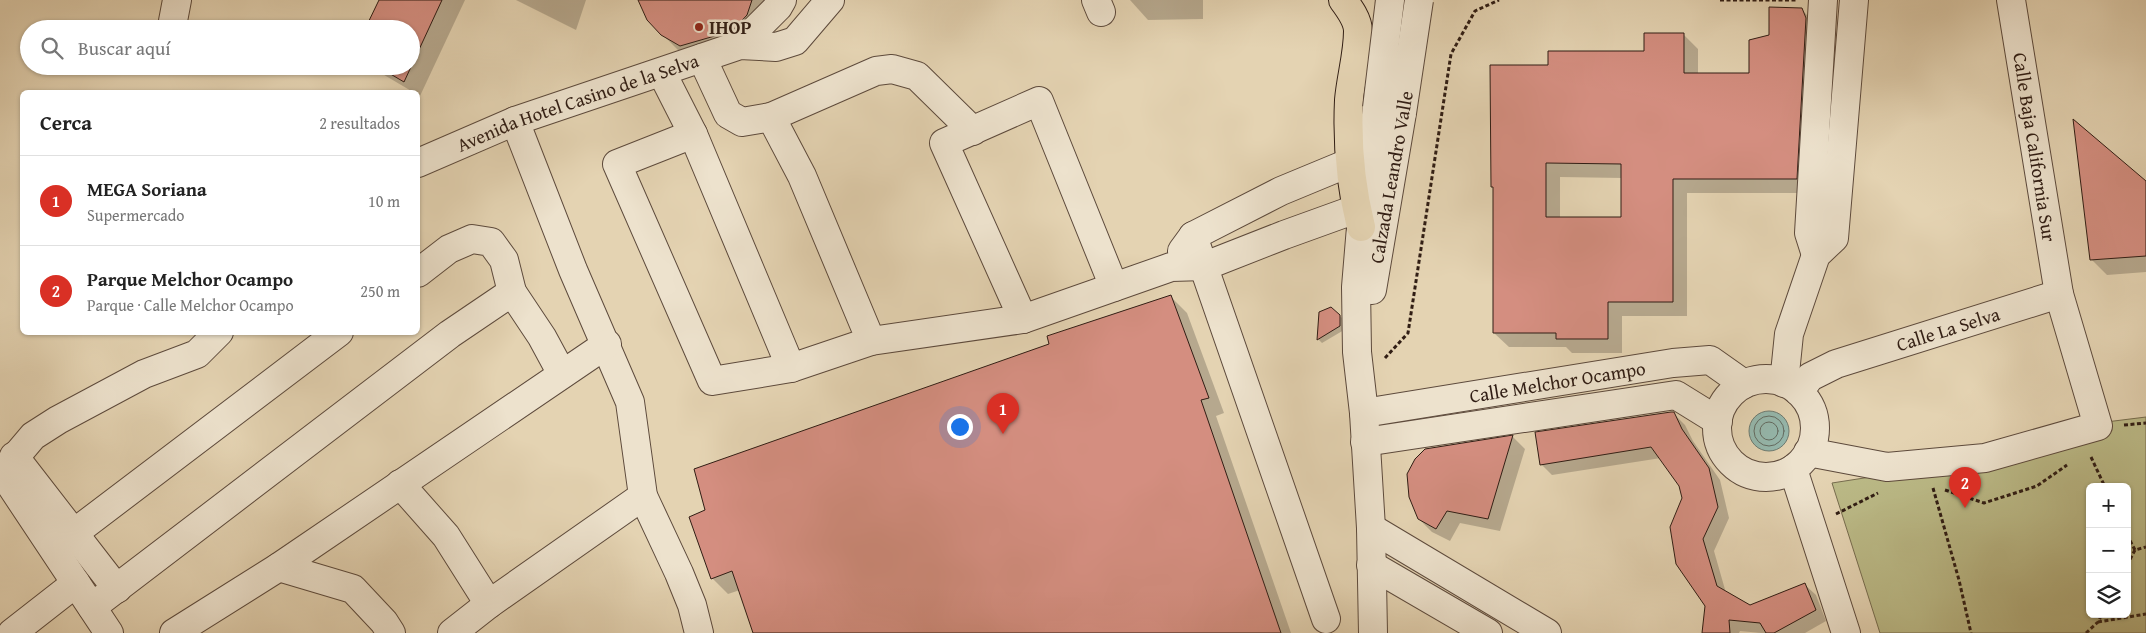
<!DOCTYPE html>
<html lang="es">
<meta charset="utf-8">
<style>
body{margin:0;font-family:"Gentium Book Plus",serif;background:#f2f2f2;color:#222}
.controls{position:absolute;right:15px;bottom:15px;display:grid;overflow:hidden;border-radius:8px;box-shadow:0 1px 4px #0004}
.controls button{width:45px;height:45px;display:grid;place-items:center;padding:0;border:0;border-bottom:1px solid #e0e0e0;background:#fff;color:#222;font:25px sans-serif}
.you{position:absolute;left:959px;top:426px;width:18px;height:18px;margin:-12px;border:4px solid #fff;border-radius:50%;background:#1a73e8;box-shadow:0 0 0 8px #1a73e833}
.badge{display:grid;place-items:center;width:32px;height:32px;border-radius:50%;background:#d93025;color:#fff;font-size:16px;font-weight:700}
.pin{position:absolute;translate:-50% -41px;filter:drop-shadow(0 1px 2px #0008)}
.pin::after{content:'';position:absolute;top:26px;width:18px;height:15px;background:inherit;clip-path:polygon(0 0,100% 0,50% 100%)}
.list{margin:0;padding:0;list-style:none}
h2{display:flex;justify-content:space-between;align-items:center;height:65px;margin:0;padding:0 20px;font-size:21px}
h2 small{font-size:16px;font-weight:400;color:#767676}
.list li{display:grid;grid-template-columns:32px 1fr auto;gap:15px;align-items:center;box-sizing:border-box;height:90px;padding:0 20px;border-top:1px solid #e0e0e0}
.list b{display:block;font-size:19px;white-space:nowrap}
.list p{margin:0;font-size:16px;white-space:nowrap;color:#767676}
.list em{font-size:16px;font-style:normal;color:#767676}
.icon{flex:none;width:28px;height:28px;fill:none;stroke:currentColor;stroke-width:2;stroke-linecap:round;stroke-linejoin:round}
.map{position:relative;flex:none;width:2146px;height:633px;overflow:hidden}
.search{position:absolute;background:#fff;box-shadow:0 1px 4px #0004;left:20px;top:20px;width:400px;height:55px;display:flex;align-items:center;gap:12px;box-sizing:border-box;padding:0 18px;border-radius:28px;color:#767676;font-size:19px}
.panel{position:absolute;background:#fff;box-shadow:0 1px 4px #0004;left:20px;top:90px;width:400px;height:245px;border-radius:8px}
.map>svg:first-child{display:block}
.green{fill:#bbba87;stroke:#766c4e;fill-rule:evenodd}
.water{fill:#95b8ad;stroke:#6d7a70}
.shadow{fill:#0003;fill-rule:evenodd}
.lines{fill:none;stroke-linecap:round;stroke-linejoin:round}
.shore{stroke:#626a60;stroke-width:1}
.building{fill:#d48e80;stroke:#301d14;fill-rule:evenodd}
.minor-casing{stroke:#5d4a3c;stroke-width:30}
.major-casing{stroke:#301d14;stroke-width:30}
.path{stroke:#301d14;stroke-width:3;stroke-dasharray:4 2.5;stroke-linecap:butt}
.minor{stroke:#ede2cd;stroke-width:28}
.major{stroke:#e4d3b2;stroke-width:28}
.minor-bridge-casing{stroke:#5d4a3c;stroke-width:30;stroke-linecap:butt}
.minor-bridge{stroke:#ede2cd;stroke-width:28}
.poi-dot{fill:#8f2418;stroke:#ede2cd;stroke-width:2}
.labels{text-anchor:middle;stroke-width:5;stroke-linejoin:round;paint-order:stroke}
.poi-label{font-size:19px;font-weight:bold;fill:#301d14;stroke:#ede2cd;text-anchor:start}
.street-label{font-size:19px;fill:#301d14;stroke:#ede2cd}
</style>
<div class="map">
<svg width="2146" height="633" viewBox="0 0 2146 633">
<rect width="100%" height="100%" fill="#e4d3b2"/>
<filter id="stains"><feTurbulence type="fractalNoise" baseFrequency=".004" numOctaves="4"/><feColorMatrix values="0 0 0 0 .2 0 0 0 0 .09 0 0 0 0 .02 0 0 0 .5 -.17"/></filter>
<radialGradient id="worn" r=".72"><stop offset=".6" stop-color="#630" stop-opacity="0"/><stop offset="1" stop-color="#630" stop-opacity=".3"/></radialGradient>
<path class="green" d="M2146,417V633H1880L1832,483L1909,471L2106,422ZM2090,487H2127V614H2090Z"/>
<circle class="water" cx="1769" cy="431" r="20"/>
<g class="shadow">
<path d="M380,0H465L420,96L418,92H413L369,66H411V29Z"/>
<path d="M516,0H586L576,30Z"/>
<path d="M640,0H782L697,61L679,51L662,34Z"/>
<path d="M1130,0H1203V19L1148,20Z"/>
<path d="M1801,9L1816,24L1811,193H1687V316H1622V353H1572L1566,347H1509L1494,333V189L1492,186L1549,66L1646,52L1683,34L1698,49V75L1750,74L1770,36ZM1560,177L1622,178V218H1560Z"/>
<path d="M2146,182V272L2107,275L2091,259Z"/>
<path d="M1171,297L1187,313L1224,413L1216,416L1291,633H754L740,590L728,594L712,578L1050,345Z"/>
<path d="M1340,316L1344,320V330L1322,343L1318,339Z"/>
<path d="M1673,413L1685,425L1693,441L1720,480L1729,518L1714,551L1726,593L1750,606L1804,584L1816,595L1826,621L1805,633H1761L1740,631L1739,633H1704L1707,606L1683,498L1680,486L1661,458L1552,475L1541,464Z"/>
<path d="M1513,437L1525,449L1500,531L1460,523L1450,541L1432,532L1419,519L1425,450Z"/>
</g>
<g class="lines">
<g class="shore">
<circle cx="1769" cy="431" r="15"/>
<circle cx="1769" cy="431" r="9"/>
</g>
</g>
<g class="building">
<path d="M379,0H442L404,82L377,66H411V29H365Z"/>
<path d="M638,0H752L747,15L732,31L680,46L661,35L647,20Z"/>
<path d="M1769,7L1802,8L1806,18L1797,179H1673V302H1608V339H1556V333H1493V187H1491L1490,65H1548V51H1644V33H1684V73H1749V40L1769,35ZM1546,163L1621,164V217H1546Z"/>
<path d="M2073,119L2146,181V256L2090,260Z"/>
<path d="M1171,295L1209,398L1201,400L1281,633H753L732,571L711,579L689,517L705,510L694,469L1049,344L1047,336Z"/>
<path d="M1331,307L1340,315V326L1317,340L1319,312Z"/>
<path d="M1671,412H1674L1682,429L1709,468L1718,507L1703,539L1717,586L1750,605L1805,583L1816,610L1774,633H1766L1760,623L1729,620L1730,633H1702L1705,606L1676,564L1670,527L1682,498L1679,486L1651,447L1540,465L1535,432Z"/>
<path d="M1513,435L1488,519L1447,511L1436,529L1418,519L1409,497L1407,474L1415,459L1425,449Z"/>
</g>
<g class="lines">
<defs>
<g id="minor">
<path d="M1096,0L1101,12"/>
<path d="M173,21L177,0"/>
<path d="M740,45L778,7L782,0"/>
<path d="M662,73L693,134L791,368L871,341L802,176L771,117L742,122L728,114L702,58"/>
<path d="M771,117L876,71L892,69L917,76L973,131"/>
<path d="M515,121L573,270L630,402L643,496L679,573L692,605L699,633"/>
<path d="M693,134L617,164L712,381L791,368"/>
<path id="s1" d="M418,163L515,121L740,45L776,47L795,41L830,0"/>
<path d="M1193,236L1326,619"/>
<path d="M1182,251L1193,236L1281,191L1351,162"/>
<path d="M1816,255L1809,233L1823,0"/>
<path d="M1372,290L1402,113"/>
<path d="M512,292L542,337L562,374"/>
<path d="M1023,319L944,143L1039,101L1114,287"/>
<path d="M871,341L1023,319L1171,267L1205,266L1284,235L1356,209"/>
<circle cx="1766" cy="428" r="49"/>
<path d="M1784,383L1789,334L1816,255L1834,238L1854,0"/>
<path id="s2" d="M1799,392L1810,377L1836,364L2059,294"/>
<path id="s3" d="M1364,413L1673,363L1710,360L1744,384"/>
<path d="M1365,442L1676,395L1718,421"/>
<path d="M1808,452L1887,467L1985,458L2098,426L2059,294L2011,0"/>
<path d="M14,456L117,589"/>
<path d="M1793,469L1846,633"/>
<path d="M2,472L109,633"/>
<path d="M0,475L33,436L58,420L144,374L197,354L219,332"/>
<path d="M400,484L446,536L489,604"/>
<path d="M1371,528L1547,633"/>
<path d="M74,533L339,332"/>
<path d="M1371,565L1488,633"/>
<path d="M279,567L353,589L384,622L391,633"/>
<path d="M92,607L450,334L512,292L504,260L491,242L472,239L449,249L418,273"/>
<path d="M12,633L76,583"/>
<path d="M174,633L279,567L607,344"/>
<path d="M452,633L489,604L643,496"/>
<path d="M1373,633L1371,528L1364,413L1357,352L1356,287L1361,227L1377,108"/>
</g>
<path id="major" d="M1343,0C1349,8 1358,20 1358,31C1358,54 1351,77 1349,100C1347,142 1351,187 1361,227"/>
</defs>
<use href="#minor" class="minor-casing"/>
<use href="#major" class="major-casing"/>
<g class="path">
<path d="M1720,0H1797"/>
<path d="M1385,358L1408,333L1451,54L1475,11L1499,0"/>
<path d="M2124,425L2146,423"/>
<path d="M2091,457L2105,487"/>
<path d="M1933,488L1959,580L1971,633"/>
<path d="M1945,490L1984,503L2037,486L2067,465"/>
<path d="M1836,514L1878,493"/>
<path d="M2127,535L2135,550L2146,547"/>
<path d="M2127,565L2135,550"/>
<path d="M2098,622L2146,614"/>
<path d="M2086,633L2098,622L2102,614"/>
</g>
<use href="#minor" class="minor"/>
<use href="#major" class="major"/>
<defs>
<g id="minor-bridge">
<path d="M1377,108L1390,0"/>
<path d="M1402,113L1419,0"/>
</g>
</defs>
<use href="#minor-bridge" class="minor-bridge-casing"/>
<use href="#minor-bridge" class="minor-bridge"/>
</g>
<circle class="poi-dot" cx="699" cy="27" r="5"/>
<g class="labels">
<g class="poi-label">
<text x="709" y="34">IHOP</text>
</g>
<g class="street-label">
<text dy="7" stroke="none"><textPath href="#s1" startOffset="171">Avenida Hotel Casino de la Selva</textPath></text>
<text transform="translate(2035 147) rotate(81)" y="7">Calle Baja California Sur</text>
<text transform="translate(1391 177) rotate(-80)" y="7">Calzada Leandro Valle</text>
<text dy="7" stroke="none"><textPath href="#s2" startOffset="165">Calle La Selva</textPath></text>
<text dy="7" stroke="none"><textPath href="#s3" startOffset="196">Calle Melchor Ocampo</textPath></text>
</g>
</g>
<rect width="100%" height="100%" filter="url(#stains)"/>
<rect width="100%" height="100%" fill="url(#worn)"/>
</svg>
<div class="controls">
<button>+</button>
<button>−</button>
<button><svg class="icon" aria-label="layers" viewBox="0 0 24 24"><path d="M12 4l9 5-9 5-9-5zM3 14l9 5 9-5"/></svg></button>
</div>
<div class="you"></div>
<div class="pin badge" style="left:1003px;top:434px">1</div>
<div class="pin badge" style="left:1965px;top:508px">2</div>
<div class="search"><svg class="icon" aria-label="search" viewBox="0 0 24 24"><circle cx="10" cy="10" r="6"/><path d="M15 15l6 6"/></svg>Buscar aquí</div>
<section class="panel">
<h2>Cerca<small>2 resultados</small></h2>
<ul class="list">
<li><span class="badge">1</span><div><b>MEGA Soriana</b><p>Supermercado</p></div><em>10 m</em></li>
<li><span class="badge">2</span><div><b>Parque Melchor Ocampo</b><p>Parque · Calle Melchor Ocampo</p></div><em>250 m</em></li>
</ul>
</section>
</div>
